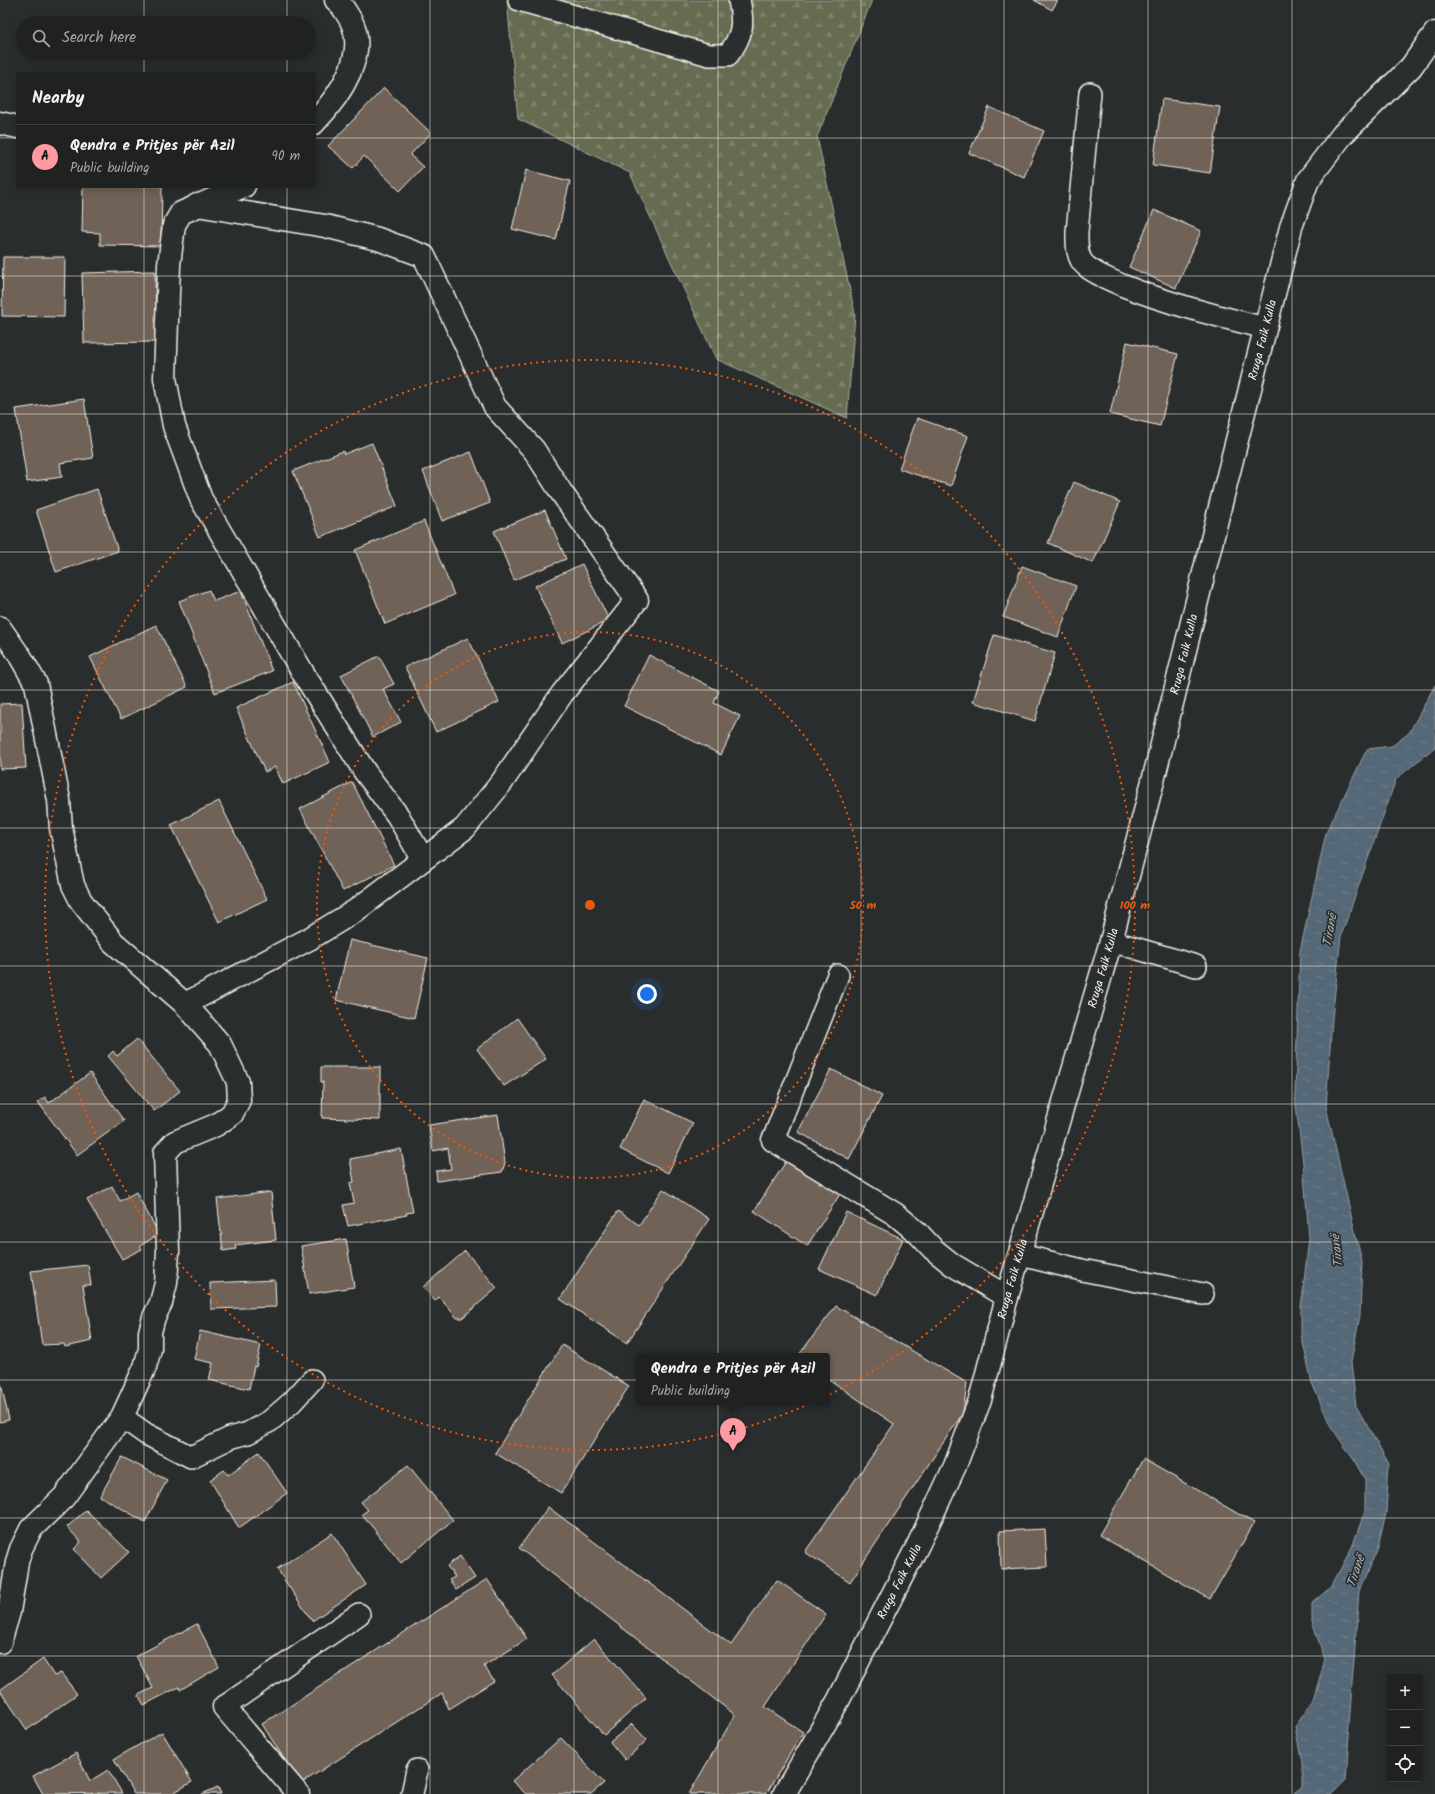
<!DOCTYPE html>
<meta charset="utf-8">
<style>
body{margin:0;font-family:Kalam,sans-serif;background:#2d2f2f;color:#f1f3f6}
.controls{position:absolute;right:12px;bottom:12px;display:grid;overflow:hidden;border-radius:4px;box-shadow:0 2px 10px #0003}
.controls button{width:36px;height:36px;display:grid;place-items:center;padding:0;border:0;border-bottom:1px solid #3d3f40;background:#202222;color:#f1f3f6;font:20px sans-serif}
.you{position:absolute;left:647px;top:994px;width:14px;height:14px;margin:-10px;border:3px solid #fff;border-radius:50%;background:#1a73e8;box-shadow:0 0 0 6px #1a73e833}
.badge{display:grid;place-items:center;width:26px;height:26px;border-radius:50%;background:#ff9aa2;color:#111;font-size:13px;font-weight:700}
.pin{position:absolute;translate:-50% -33px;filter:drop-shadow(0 1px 2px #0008)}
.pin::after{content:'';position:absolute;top:21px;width:14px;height:12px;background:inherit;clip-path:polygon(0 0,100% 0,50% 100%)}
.popup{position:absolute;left:636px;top:1353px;width:194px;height:52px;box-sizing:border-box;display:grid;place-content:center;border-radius:4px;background:#202222;filter:drop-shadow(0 1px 3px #0005);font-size:13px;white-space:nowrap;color:#a2a4a5}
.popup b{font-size:15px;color:#f1f3f6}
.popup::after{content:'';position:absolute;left:50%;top:100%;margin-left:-8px;border:8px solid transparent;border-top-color:#202222}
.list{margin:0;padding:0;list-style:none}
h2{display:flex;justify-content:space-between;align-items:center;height:52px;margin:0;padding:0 16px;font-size:17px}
h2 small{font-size:13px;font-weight:400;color:#a2a4a5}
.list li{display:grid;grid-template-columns:26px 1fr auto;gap:12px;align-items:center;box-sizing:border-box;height:64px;padding:0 16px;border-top:1px solid #3d3f40}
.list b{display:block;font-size:15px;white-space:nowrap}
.list p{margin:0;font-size:13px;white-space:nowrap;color:#a2a4a5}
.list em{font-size:13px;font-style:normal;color:#a2a4a5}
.icon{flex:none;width:22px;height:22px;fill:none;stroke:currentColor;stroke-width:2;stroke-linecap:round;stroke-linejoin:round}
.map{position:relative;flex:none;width:1435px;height:1794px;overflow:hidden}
.search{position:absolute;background:#202222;box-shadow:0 2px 10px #0003;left:16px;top:16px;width:300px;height:44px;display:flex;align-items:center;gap:10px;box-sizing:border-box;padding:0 14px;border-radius:22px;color:#a2a4a5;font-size:15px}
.panel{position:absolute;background:#202222;box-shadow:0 2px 10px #0003;left:16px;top:72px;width:300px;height:116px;border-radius:4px}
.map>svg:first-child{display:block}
.forest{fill:url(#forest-firs);stroke:#acae9c}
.water{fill:url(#water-ripples);stroke:#949ea4}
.building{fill:#706256;stroke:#f4f1e8}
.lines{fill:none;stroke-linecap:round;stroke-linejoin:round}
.service-casing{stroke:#f4f1e8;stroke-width:24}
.minor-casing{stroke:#f4f1e8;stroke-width:25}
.service{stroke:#2a2d2e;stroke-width:21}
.minor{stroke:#2a2d2e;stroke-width:22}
.grid{fill:none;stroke:#f4f1e8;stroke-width:1;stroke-opacity:0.55}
.ring{fill:none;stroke:#e8590c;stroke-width:2;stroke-dasharray:2 4}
.labels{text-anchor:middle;stroke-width:3.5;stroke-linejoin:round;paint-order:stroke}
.street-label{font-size:12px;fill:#f4f1e8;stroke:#2a2d2e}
.water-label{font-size:13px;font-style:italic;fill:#acb3b5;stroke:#2a2d2e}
.centre{fill:#e8590c;stroke:#2a2d2e;stroke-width:2}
.ring-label{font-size:12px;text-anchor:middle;font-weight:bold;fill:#e8590c;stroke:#2a2d2e;stroke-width:3.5;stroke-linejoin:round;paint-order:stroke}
</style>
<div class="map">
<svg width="1435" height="1794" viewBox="0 0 1435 1794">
<defs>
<pattern id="forest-firs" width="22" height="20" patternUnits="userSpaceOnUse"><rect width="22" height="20" fill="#656c51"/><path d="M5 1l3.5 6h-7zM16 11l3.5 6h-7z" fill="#7c816a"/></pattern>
<pattern id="water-ripples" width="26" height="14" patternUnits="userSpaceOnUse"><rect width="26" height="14" fill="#546777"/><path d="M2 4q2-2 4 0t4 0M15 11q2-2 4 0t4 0" fill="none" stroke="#6d7d8a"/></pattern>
</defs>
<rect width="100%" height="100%" fill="#2a2d2e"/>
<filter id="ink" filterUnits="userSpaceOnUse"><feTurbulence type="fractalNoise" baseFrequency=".025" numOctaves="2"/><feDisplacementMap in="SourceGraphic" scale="8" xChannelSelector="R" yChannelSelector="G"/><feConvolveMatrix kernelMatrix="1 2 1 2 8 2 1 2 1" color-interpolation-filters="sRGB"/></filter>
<g filter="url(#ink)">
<path class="forest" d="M507,0H872L817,137L855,314L847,418L716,359L630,173L518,119Z"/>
<path class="water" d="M1435,685V747L1396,779L1341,936L1332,1019L1326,1107L1362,1262L1360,1315L1351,1362L1356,1406L1389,1464L1386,1513L1377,1550L1359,1591L1345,1778L1329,1794H1294L1302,1786V1762L1295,1727L1313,1701L1325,1659L1312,1623V1603L1331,1587L1352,1547L1365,1511V1480L1354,1460L1330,1425L1312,1383L1301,1334V1307L1309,1238L1303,1163L1295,1096L1300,951L1326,833L1367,749L1392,746L1409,733Z"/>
<g class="building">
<path d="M1034,0H1058L1052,10Z"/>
<path d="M384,88L431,133L410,155L423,167L400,191L364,156L353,168L328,146Z"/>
<path d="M1162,99L1220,107L1210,173L1153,165Z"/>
<path d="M989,107L1044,131L1024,177L969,153Z"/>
<path d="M526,170L570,181L556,240L512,229Z"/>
<path d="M83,186H162L161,246L100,245V233L82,232Z"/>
<path d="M1154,210L1201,231L1176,288L1129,267Z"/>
<path d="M3,257H65L64,317L2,316Z"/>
<path d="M155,271L156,342L84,343L82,273Z"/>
<path d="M1127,342L1178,354L1160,426L1110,414Z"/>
<path d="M84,399L93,458L60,463L62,477L27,482L16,409Z"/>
<path d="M917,418L968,436L951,486L899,469Z"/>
<path d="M372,443L397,506L320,537L293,471L343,451L344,454Z"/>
<path d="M471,452L490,503L442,521L423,471Z"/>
<path d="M1074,482L1120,502L1093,563L1048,543Z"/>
<path d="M97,489L118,551L56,572L36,510Z"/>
<path d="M545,510L566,559L514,580L494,531Z"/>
<path d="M424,521L454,595L385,624L355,550Z"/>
<path d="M582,564L609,620L562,643L535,586Z"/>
<path d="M1022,566L1076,586L1058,637L1003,617Z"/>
<path d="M209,590L214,601L241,591L272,671L215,693L179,601Z"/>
<path d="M156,625L187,687L121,719L90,657Z"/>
<path d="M994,635L1055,653L1035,721L973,702Z"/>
<path d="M468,638L499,702L436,732L405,667Z"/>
<path d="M649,655L719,691L714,703L740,716L721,755L624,706Z"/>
<path d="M379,656L394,684L383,689L401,722L373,737L341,675Z"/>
<path d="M293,682L330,762L283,784L275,767L265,772L236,708Z"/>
<path d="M22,703L26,768L0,769V704Z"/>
<path d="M352,782L394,865L343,891L300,809Z"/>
<path d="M219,801L267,899L219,922L171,825Z"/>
<path d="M350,940L428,958L414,1018L336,1000Z"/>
<path d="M517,1018L546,1059L504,1086L477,1049Z"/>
<path d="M137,1039L180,1091L154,1111L108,1056L113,1051L117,1056Z"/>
<path d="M321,1067H380V1120L322,1118L323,1082H321Z"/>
<path d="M831,1069L882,1096L849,1159L798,1132Z"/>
<path d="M90,1073L124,1121L77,1155L38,1102L45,1097L49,1103Z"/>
<path d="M644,1099L693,1123L668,1173L620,1149Z"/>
<path d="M498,1115L505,1163L502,1172L437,1181L436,1171L451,1169L448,1148L433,1151L429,1125Z"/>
<path d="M401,1149L413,1212L406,1213L407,1215L348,1226L343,1205L354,1203L350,1183L354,1182L350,1159Z"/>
<path d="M787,1160L840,1194L807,1246L754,1211Z"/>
<path d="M112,1186L120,1201L136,1192L159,1234L140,1246L142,1249L122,1259L87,1200Z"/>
<path d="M663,1189L709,1219L627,1343L560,1299L618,1211L639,1225Z"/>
<path d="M271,1192L276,1240L235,1245L236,1249L223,1251L217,1199Z"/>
<path d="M846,1212L903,1239L877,1295L819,1269Z"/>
<path d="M346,1239L354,1287L309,1294L301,1246Z"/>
<path d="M465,1251L497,1288L462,1318H457L439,1297L435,1301L423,1287Z"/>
<path d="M88,1265L91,1285H83L92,1341L65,1347L64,1344L42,1345L31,1271Z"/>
<path d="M275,1280L276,1307L211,1309L210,1283Z"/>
<path d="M836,1306L967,1383L963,1413L850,1582L805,1552L894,1424L827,1378V1356H798Z"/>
<path d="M200,1331L261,1345L256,1367L254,1366L249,1389L209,1380L213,1363L194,1359Z"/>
<path d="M562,1345L629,1386L561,1493L495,1453Z"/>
<path d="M0,1379L9,1420L0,1422Z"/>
<path d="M259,1452L287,1493L239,1528L210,1480L224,1470L228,1475Z"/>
<path d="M122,1457L167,1480L145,1522L100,1496Z"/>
<path d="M1143,1459L1254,1523L1210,1599L1099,1535Z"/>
<path d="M408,1465L453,1520L401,1563L362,1514L368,1510L361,1502Z"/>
<path d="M548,1507L731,1645L777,1580L826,1614L765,1707L803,1732L766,1794H689L735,1715L519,1548Z"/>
<path d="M86,1510L129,1552L101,1578L74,1549L81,1542L67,1527Z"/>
<path d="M1045,1529L1047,1567L1001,1569L1000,1531Z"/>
<path d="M332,1533L366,1585L312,1621L277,1569Z"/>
<path d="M460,1556L475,1578L456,1590L449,1580L455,1577L447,1566Z"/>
<path d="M487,1579L527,1639L484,1666L494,1681L449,1709L442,1693L300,1784L262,1724Z"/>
<path d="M197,1624L219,1667L180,1690L179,1687L144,1705L138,1695L153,1688L136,1656Z"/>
<path d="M594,1639L646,1698L604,1735L552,1675Z"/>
<path d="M43,1659L54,1676L61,1673L77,1694L27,1730L0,1690Z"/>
<path d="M632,1724L647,1740L625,1760L610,1742Z"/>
<path d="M162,1732L192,1782L171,1794H134L114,1759Z"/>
<path d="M561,1738L604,1783L591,1794H526L512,1781Z"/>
<path d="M76,1753L90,1781L108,1770L122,1793L43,1794L33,1776Z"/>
<path d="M218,1787L221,1794H202Z"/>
</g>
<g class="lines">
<defs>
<g id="service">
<path d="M519,0L709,55H728C743,35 744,24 739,0"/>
<path d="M1090,93L1077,232C1077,243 1076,258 1086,266C1096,275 1111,280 1124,286C1170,304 1217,316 1265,328"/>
<path d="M0,627L20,656"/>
<path d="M1111,941L1196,966"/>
<path d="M773,1140L838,975"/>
<path d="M1021,1255L1082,1270L1203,1294"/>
<path d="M122,1417L146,1434L191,1457L230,1438L248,1433L270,1421L292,1402L312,1380"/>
<path d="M224,1707L359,1614"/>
<path d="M412,1794L417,1770"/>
</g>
<g id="minor">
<path d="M0,123L18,127"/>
<path d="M314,123C339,97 373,50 347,14C344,9 341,4 336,0"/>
<path d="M244,186L181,213L174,225L169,265L165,378L174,426L201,499L303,673L365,772L398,816L422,858"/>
<path d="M185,1004L309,939L355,911L465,828L502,782L562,694L637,600L561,492L534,450L495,407L424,256L378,239L325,226L197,205"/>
<path d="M773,1140L895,1214L918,1233L933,1249L953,1265L1007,1297"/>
<path d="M0,1642L9,1612L17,1562L21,1549L31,1529L64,1497L122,1417L145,1367L150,1349V1332L154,1317L161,1303L166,1283L168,1251L165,1153L175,1142L216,1125L232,1114L239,1100L238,1082L220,1044L185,1004L113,942L81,901L73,885L61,828L59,800L36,684L20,656"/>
<path d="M224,1707L298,1794"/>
<path id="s1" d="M784,1794L838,1701L919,1543L955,1466L980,1400L1007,1297L1111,941L1154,777L1220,507L1291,227L1308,180L1343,134L1411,67L1435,33"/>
</g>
</defs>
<use href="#service" class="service-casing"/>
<use href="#minor" class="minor-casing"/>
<use href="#service" class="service"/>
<use href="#minor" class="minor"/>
</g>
</g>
<path class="grid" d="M144,0V23M287,0V23M430,0V1794M574,0V1794M718,0V1794M861,0V1794M1004,0V1794M1148,0V1794M1292,0V1794M144,53V74M287,53V74M0,138H18M314,138H1435M144,186V1794M287,186V1794M0,276H1435M0,414H1435M0,552H1435M0,690H1435M0,828H1435M0,966H1435M0,1104H1435M0,1242H1435M0,1380H1435M0,1518H1435M0,1656H1435"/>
<g class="ring">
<circle cx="590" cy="905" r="273"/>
<circle cx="590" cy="905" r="545"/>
</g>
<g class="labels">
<g class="street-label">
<text dy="4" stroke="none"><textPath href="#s1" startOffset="1538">Rruga Faik Kulla</textPath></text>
<text dy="4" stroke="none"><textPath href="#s1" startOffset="1214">Rruga Faik Kulla</textPath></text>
<text dy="4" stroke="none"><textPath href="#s1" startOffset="890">Rruga Faik Kulla</textPath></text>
<text dy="4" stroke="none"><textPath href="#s1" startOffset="566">Rruga Faik Kulla</textPath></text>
<text dy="4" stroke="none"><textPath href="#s1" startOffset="242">Rruga Faik Kulla</textPath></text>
</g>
<g class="water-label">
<text transform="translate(1329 930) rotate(-80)" y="5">Tiranë</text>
<text transform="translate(1336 1251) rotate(-96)" y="5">Tiranë</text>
<text transform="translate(1355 1571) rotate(-72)" y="5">Tiranë</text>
</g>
</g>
<circle cx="590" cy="905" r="6" class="centre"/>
<g class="ring-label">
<text x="863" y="909">50 m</text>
<text x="1135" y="909">100 m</text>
</g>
</svg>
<div class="controls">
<button>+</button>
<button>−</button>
<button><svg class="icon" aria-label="locate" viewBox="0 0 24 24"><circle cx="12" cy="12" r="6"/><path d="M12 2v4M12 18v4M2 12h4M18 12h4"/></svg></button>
</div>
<div class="you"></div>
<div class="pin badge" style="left:733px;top:1451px">A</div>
<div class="popup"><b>Qendra e Pritjes për Azil</b>Public building</div>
<div class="search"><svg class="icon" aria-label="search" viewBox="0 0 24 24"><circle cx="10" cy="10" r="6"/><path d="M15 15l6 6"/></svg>Search here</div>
<section class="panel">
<h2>Nearby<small></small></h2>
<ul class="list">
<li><span class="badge">A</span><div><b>Qendra e Pritjes për Azil</b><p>Public building</p></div><em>90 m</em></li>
</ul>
</section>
</div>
